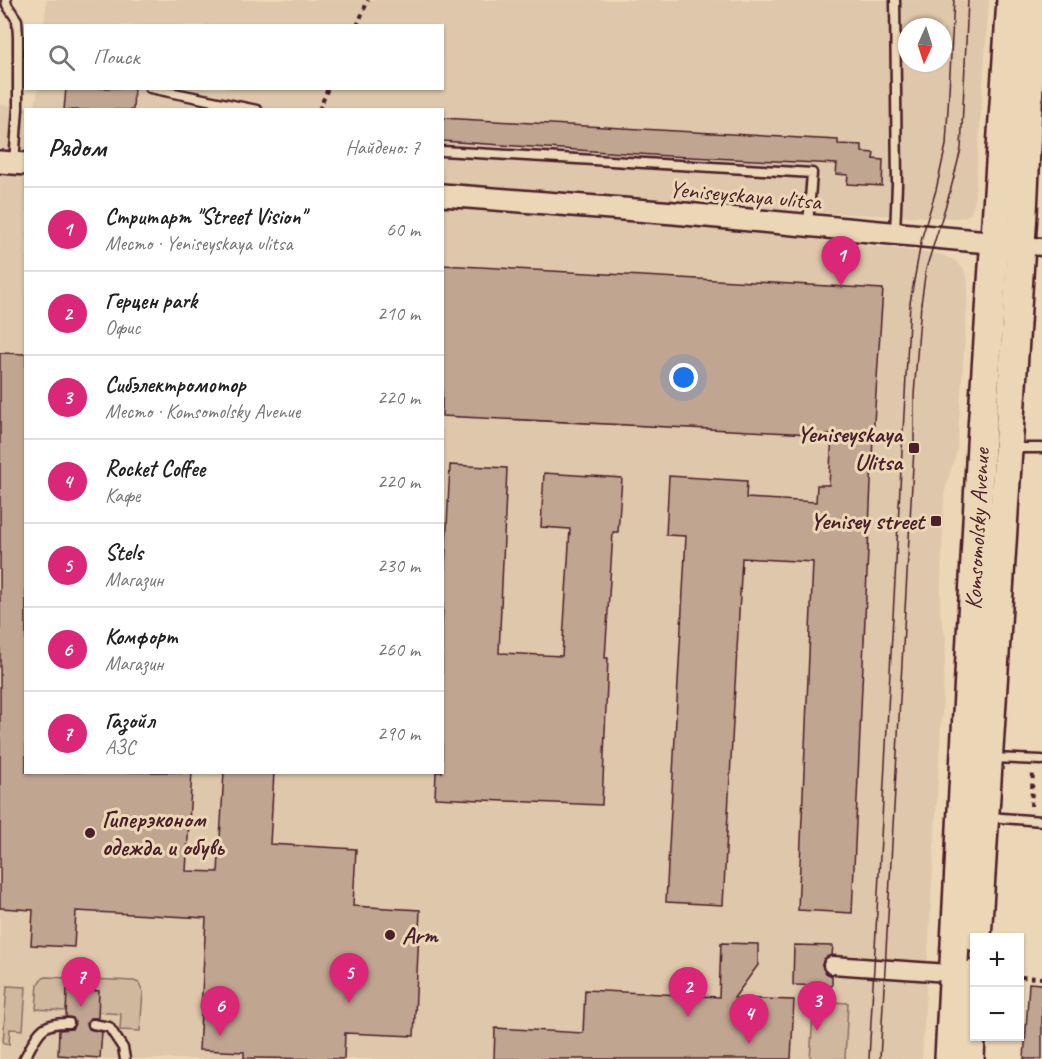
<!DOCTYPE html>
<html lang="ru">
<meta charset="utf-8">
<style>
body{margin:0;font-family:Caveat,sans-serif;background:#f2f2f2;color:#222}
.controls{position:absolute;right:18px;bottom:18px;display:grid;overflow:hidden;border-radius:0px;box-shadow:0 2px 4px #0004}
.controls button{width:54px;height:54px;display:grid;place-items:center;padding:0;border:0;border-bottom:2px solid #e0e0e0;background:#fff;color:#222;font:30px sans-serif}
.compass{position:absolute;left:898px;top:18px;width:54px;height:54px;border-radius:50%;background:#fff;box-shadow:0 2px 4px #0004;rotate:183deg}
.you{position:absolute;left:684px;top:378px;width:21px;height:21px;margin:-15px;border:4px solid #fff;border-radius:50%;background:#1a73e8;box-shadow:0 0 0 9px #1a73e833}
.badge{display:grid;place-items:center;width:39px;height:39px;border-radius:50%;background:#db2777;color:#fff;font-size:20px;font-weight:700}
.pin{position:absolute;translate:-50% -50px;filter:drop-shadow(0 2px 3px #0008)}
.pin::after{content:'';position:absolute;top:32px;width:21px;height:18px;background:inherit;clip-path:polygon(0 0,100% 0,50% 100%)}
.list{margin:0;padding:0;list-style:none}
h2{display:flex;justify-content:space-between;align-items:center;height:78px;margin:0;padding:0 24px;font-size:26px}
h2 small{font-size:20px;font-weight:400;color:#767676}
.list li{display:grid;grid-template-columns:39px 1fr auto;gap:18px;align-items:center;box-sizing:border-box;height:84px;padding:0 24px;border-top:2px solid #e0e0e0}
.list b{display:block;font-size:22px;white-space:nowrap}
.list p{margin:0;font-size:20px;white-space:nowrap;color:#767676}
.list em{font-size:20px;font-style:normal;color:#767676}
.icon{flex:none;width:33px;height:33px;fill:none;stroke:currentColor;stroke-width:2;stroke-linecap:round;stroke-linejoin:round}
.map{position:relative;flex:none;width:1042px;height:1059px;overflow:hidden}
.search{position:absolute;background:#fff;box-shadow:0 2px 4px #0004;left:24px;top:24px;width:420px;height:66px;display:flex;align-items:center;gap:15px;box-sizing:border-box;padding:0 21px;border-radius:0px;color:#767676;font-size:22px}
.panel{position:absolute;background:#fff;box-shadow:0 2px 4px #0004;left:24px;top:108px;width:420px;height:666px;border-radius:0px}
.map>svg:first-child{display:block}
.built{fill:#dec7aa;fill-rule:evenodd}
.green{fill:#d0b89f;stroke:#8d6c65;stroke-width:1.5}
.building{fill:#c0a591;stroke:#4a1f2b;stroke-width:1.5}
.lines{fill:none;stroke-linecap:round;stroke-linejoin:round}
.service-casing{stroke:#4a1f2b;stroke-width:13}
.minor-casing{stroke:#4a1f2b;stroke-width:21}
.tertiary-casing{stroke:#4a1f2b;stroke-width:26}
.primary-casing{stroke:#4a1f2b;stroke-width:32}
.path{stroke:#4a1f2b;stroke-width:4;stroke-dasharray:4.5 4.5;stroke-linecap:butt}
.service{stroke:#ebd6b5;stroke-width:8}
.minor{stroke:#ebd6b5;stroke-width:16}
.tertiary{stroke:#ebd6b5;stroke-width:21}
.primary{stroke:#ebd6b5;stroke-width:27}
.tram{stroke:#4a1f2b;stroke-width:1.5}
.poi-dot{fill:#4a1f2b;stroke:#ebd6b5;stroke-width:2}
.labels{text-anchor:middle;stroke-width:6;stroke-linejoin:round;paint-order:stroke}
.street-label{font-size:24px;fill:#4a1f2b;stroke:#ebd6b5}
.poi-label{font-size:24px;font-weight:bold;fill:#4a1f2b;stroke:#ebd6b5;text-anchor:end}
</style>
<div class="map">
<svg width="1042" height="1059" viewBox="0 0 1042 1059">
<rect width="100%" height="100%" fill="#ebd6b5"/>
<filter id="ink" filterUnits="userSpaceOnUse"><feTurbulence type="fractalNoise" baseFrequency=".0167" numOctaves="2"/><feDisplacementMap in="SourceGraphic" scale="12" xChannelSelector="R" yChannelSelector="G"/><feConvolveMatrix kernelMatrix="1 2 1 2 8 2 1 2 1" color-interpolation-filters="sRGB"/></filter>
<g filter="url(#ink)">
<g class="built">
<path d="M47,0H989L974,204L971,213L965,217L956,218L831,213L443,183L442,110H26L25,151L0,149V105L35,108L38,88H442V26L44,25ZM907,27H943V63H907Z"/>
<path d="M0,175L26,176V772H442L443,204L703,227L923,252L940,254L954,260L963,268L967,276L968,291L957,449L944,494L940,612L946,639L922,1059H0Z"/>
</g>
<g class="green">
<path d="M46,977L134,981L139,983L143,992L140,1031L120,1030L121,1014L98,1012L68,989L66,1011L36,1009L38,984L41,979Z"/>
<path d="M7,986L26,987L23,1030L10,1029L9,1044L3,1043Z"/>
<path d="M814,1001L848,1003L845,1059H810Z"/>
</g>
<g class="building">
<path d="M66,88H134L133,110H64Z"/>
<path d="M442,118L838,140V144L862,145V152L874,153L873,159L883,160L882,186L847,184L848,175L836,174L837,164L669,156L442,141Z"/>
<path d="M442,265L883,289L873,437L852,913L798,910L813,562L742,558L723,905L666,902L686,536L666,535L669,476L747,481L746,498L816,502L817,485H829L832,435L442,416Z"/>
<path d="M0,353L26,354V772H192L186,871L218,872L224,772H274L270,844L356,849L353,906L420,910L414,1036L345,1033L344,1059L244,1058V1052L199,1050L206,918L76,911L74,947L31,945L33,910L0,908Z"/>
<path d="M450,465L507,468L499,653L562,656L570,529L541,527L544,473L622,478L618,532H613L605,658H608L602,805L435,798L436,772H442V627Z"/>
<path d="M721,943L758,944V965L734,998L794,1000L791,1059H494L495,1028L583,1033L585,990L719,997Z"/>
<path d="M794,945L833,946L832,955L824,959L822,965L826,973L832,976V986L793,985Z"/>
<path d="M1029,983L1042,984V1059H1024Z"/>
<path d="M67,989L99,991L98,1018H90L87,1023L89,1029L102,1032L100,1058L58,1055L59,1030L72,1029L75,1023L73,1018L66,1017Z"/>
</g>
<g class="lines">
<defs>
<g id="service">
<path d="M6,0L7,5L17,20L18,37V108L14,163"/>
<path d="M150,88L257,110"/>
<path d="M442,151L812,173L808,225"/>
<path d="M895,234L897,184L895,0"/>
<path d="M1010,448H1042"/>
<path d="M992,758L1042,760"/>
<path d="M989,817L1042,821"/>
<path d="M93,1024L109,1027L123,1048L125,1059"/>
<path d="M24,1059C39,1034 38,1022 69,1023"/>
</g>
<g id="minor">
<path d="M1020,245L1042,247"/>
<path d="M832,965L963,974"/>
</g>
<g id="tertiary">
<path d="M0,162L26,164"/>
<path d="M442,195L674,213L1010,244"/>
</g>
<g id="primary">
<path d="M977,938L1023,213L1033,0"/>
<path d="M949,1059L981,444L1011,0"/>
<path d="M970,1059L974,974"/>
</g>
</defs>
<use href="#service" class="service-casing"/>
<use href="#minor" class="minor-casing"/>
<use href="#tertiary" class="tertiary-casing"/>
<use href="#primary" class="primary-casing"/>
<g class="path">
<path d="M357,26L368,0"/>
<path d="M319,110L328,88"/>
<path d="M1031,806L1033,772"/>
<path d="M1021,977L1042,978"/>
</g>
<use href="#service" class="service"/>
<use href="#minor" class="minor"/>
<use href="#tertiary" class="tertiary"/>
<use href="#primary" class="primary"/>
<g class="tram">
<path d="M869,1059L910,303L922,237L936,190L946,145L954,0"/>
<path d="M880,1059L914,448V395L921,304L926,269L950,192L961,149L968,0"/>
</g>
</g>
</g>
<g class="poi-dot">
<rect x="908" y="442" width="12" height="12" rx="3"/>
<rect x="930" y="515" width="12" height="12" rx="3"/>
<circle cx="90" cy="833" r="6"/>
<circle cx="390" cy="935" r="6"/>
</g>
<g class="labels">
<g class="street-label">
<text transform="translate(745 195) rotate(5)" y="8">Yeniseyskaya ulitsa</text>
<text transform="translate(977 529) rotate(-87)" y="8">Komsomolsky Avenue</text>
</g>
<g class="poi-label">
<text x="902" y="442">Yeniseyskaya<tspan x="902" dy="28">Ulitsa</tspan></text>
<text x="924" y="529">Yenisey street</text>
<text x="102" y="827" text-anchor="start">Гиперэконом<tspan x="102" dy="28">одежда и обувь</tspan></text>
<text x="402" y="943" text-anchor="start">Arm</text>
</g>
</g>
</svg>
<div class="controls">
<button>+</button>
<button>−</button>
</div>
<svg class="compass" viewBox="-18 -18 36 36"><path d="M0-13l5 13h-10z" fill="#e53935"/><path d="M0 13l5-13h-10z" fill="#767676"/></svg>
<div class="you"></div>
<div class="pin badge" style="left:841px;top:286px">1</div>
<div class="pin badge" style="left:688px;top:1017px">2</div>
<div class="pin badge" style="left:817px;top:1031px">3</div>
<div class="pin badge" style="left:749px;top:1044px">4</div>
<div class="pin badge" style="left:349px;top:1003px">5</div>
<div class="pin badge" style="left:220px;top:1036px">6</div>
<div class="pin badge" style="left:81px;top:1007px">7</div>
<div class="search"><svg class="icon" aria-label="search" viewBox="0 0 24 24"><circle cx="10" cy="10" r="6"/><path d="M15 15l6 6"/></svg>Поиск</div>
<section class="panel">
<h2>Рядом<small>Найдено: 7</small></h2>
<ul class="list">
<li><span class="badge">1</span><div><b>Стритарт &quot;Street Vision&quot;</b><p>Место · Yeniseyskaya ulitsa</p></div><em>60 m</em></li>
<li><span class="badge">2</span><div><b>Герцен park</b><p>Офис</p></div><em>210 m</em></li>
<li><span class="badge">3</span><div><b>Сибэлектромотор</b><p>Место · Komsomolsky Avenue</p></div><em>220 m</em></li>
<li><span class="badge">4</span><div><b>Rocket Coffee</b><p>Кафе</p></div><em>220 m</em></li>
<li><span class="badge">5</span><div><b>Stels</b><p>Магазин</p></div><em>230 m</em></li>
<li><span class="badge">6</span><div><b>Комфорт</b><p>Магазин</p></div><em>260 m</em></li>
<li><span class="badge">7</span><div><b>Газойл</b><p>АЗС</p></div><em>290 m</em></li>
</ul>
</section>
</div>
